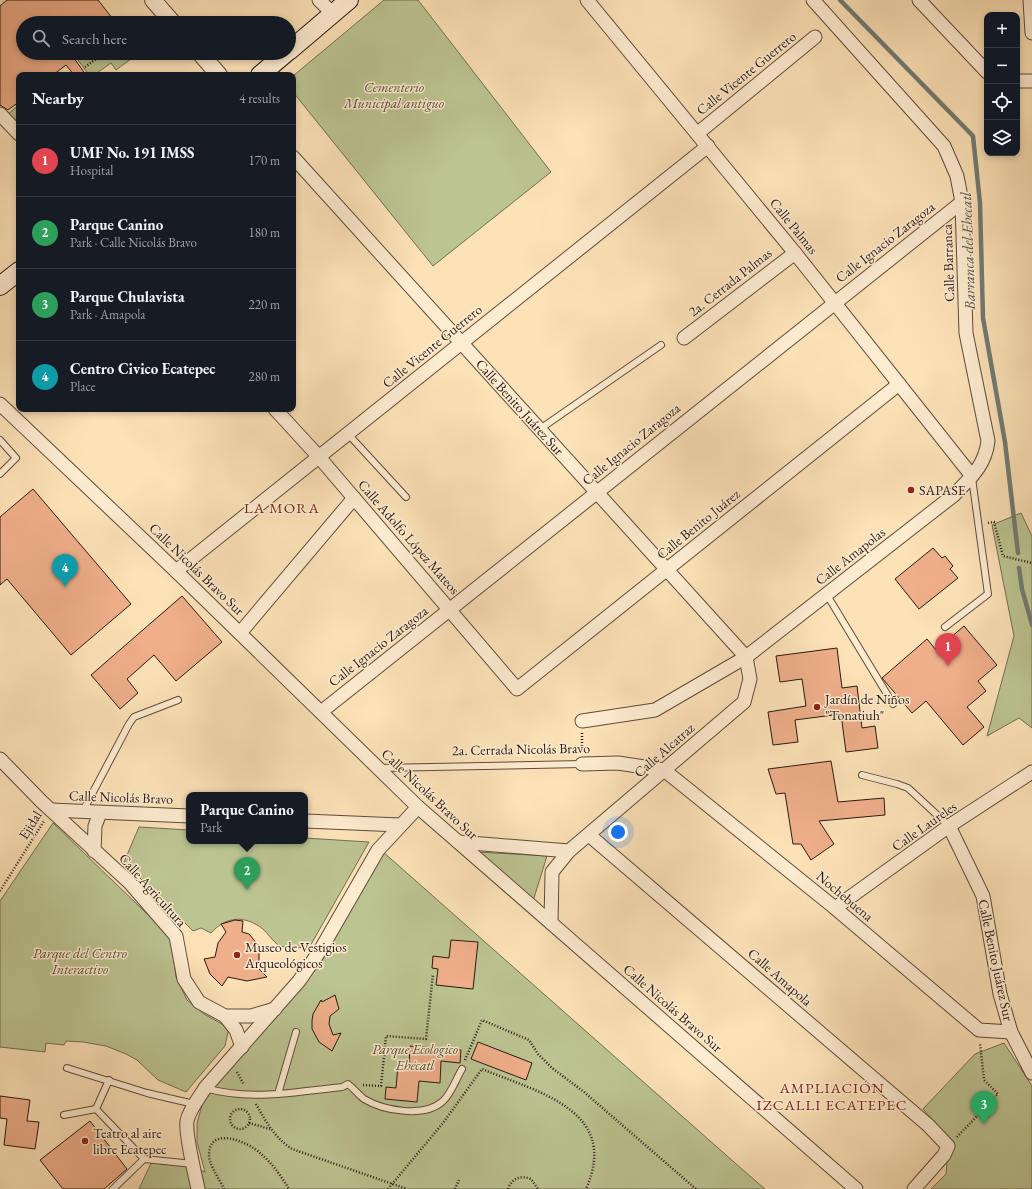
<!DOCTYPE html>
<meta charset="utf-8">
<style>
body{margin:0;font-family:"EB Garamond",serif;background:#242831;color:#f1f3f6}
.controls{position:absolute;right:12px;top:12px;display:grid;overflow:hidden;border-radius:8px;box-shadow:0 2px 6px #0003}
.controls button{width:36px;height:36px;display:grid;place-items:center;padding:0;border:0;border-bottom:1px solid #363941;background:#171b24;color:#f1f3f6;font:20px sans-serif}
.you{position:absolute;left:618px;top:832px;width:14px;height:14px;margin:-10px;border:3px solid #fff;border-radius:50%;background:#1a73e8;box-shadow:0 0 0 6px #1a73e833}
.badge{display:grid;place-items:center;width:26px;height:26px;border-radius:50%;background:#b45309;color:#fff;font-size:13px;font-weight:700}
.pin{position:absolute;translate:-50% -33px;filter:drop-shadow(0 1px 2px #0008)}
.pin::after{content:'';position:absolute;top:21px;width:14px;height:12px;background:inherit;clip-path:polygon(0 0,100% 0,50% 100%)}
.popup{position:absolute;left:186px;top:792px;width:122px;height:52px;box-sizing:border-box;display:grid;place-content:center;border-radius:8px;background:#171b24;filter:drop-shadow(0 1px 3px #0005);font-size:13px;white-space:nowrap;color:#9ea1a6}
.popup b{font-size:15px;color:#f1f3f6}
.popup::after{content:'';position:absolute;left:50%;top:100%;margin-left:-8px;border:8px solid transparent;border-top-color:#171b24}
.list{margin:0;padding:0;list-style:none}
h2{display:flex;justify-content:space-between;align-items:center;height:52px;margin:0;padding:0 16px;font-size:17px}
h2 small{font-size:13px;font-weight:400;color:#9ea1a6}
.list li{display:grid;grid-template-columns:26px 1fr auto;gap:12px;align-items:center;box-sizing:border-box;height:72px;padding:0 16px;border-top:1px solid #363941}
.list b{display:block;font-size:15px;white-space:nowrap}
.list p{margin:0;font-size:13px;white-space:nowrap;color:#9ea1a6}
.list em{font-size:13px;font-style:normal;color:#9ea1a6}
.icon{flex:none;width:22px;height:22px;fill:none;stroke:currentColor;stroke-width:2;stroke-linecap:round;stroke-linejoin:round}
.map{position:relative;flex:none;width:1032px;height:1189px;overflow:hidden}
.search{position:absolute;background:#171b24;box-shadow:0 2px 6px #0003;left:16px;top:16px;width:280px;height:44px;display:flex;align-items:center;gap:10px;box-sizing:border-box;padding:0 14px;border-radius:22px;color:#9ea1a6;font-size:15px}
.panel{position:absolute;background:#171b24;box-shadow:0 2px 6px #0003;left:16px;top:72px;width:280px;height:340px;border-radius:8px}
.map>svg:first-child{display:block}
.green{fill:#bcc492;stroke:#726e52}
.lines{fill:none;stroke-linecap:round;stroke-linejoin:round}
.stream{stroke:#717b74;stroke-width:4.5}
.building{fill:#efaf8a;stroke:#291912}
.service-casing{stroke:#5e4b3c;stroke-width:8}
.minor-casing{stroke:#5e4b3c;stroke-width:15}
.tertiary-casing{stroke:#5e4b3c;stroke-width:18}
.secondary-casing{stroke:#291912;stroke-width:20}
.path{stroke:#291912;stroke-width:2.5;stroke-dasharray:1 2;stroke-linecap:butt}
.service{stroke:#feecd1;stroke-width:6}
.minor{stroke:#feecd1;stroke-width:13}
.tertiary{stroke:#feecd1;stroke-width:16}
.secondary{stroke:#feecd1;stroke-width:18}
.poi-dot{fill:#8f2418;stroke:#feecd1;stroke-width:1.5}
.labels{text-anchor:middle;stroke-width:3;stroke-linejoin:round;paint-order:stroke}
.street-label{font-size:14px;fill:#291912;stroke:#feecd1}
.park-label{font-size:14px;font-style:italic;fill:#554c38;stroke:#feecd1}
.poi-label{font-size:14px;fill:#291912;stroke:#feecd1;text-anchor:start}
.water-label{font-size:15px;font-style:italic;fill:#53524b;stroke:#feecd1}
.neighbourhood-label{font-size:15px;letter-spacing:1px;fill:#7a1f14;stroke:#feecd1}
</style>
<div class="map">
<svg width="1032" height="1189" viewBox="0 0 1032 1189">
<rect width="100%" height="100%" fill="#fde2b8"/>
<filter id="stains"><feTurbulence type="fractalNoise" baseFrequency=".005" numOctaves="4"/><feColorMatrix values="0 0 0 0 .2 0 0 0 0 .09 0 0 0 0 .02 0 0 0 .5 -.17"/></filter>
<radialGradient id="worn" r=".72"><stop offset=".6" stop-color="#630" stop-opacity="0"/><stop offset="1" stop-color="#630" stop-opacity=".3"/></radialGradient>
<g class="green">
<path d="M384,0H418L551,172L433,266L293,92V76Z"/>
<path d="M87,53H139L116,70L111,63L94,75H89L78,60Z"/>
<path d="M19,105V127L8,114Z"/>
<path d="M1021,513L1032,536V728L1019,718L987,736L1014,636L992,525Z"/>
<path d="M53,823L171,937L176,977L187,1000L204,1014L229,1028L225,1046L186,1092L158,1080L137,1060L126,1054L106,1046L83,1042L66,1041L64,1045L46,1043L45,1052L0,1047V901Z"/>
<path d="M139,827L189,830V841H305V838L369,842L309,948C301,947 285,949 278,945C273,941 268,934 263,929C245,915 226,916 211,933L201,928L193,931L124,862Z"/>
<path d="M382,851L743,1170L765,1189H139L152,1161L186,1164L205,1172L197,1142V1123L202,1105L219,1080L319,966Z"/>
<path d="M478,852L547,856L533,901Z"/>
<path d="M1004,1043L1032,1086V1189H931L946,1174L949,1138L923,1109L975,1054Z"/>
</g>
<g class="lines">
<g class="stream">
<path d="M840,0L973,136L980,203L983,318L1005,442L1018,553"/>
<path d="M1019,568L1022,589L1032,625"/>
</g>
</g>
<g class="building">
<path d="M7,0H98L116,23H23V53H81L74,58L86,75H74L66,65L53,75H19V102L8,110L0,105V6Z"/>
<path d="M33,489L131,604L71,655L7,579L0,585V517Z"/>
<path d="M933,548L942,558L945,556L953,566L950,569L958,578L919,609L895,579Z"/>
<path d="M182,596L222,642L176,681L154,655L127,679L138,693L120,709L91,675Z"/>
<path d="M964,626L997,665L978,681L986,691L967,707L984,727L963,745L926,701L912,713L882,678L927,639L936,650Z"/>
<path d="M837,648L842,688L857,686L862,728L875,726L878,748L846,752L841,714L795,720L798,742L773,745L768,712L806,706L802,679L780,682L776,656Z"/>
<path d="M831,761L838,802L884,798L885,815L819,821L834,844L811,860L801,844H793L785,793L776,794L768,769Z"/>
<path d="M235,920L243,921L242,932L249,934L259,946V960L256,966L267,977L247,981L228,977L222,986L210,974L204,959L215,957L218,943L226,932L221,924Z"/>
<path d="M451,940L478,942L473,989L436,985L438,969L432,968L433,956L449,958Z"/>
<path d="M335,995L339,1009L330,1016L329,1024L333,1035L341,1033L332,1051L319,1042L312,1029V1021L313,1014L321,1000L322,1002Z"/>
<path d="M478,1042L532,1063L526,1080L471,1059Z"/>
<path d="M410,1046L461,1050L460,1063L441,1061L440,1083L419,1081L417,1102L385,1099L386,1087L396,1088L398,1065L409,1066Z"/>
<path d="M0,1096L30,1100L27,1121L39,1122L35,1149L4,1145L7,1119L0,1118Z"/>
<path d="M90,1121L127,1169L104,1189H63L40,1160Z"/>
</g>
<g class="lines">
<defs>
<g id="service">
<path d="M540,429L661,345"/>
<path d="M348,434L406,497"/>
<path d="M0,440L16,458L0,474"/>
<path d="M827,595L893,704"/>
<path d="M945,627L988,594L972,478"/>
<path d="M380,768L582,764"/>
<path d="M862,775L897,784L908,788L949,826"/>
<path d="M83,811L129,724L134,717L178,700"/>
<path d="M67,1068L147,1093L194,1104"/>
<path d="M109,1080L96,1109L144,1159L193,1164"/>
<path d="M205,1088C250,1101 296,1092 342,1087L348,1084C354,1089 359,1095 364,1099C384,1111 425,1118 443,1101C451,1094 456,1079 462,1069"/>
<path d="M278,1094L296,1032"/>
<path d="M64,1115L96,1109"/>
<path d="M113,1189L144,1159"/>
</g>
<g id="minor">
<path d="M319,0L333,14"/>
<path d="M587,0L795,253L972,476"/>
<path d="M919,0L987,72"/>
<path d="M1030,0L1032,33"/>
<path d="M1017,81H1032"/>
<path d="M0,114L19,134"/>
<path d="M698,133L815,37"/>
<path d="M293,157L746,657"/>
<path d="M684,338L795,253"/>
<path d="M0,404L176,571L418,807L856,1189"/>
<path d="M275,409L319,457L517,689L899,384"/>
<path d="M176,571L708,146"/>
<path d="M240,633L354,498"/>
<path d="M321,712L962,202"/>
<path d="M582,721L655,710L746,657L954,495C971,477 985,466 988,441L966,333L962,202L957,176L944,146L813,0"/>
<path d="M0,759L42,802L130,883L176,936L184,979L199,1002L225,1016H251L275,1009"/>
<path d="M582,764L618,763L664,770L835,908L979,1030L1011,1032"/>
<path d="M51,810L189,816"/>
<path d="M305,821L400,825"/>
<path d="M949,826L983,896L1000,994L1011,1032L1032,1073"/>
<path d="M589,835L928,1125L948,1146L944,1155L914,1189"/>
<path d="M458,842L569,851"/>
<path d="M94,851L95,826L100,813"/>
<path d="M835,908L949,826L1032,772"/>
<path d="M551,923L552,872L569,851L744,702L750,679L746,657"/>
<path d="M225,1016L236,1030L242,1047"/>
<path d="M198,1189C195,1174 185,1135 187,1121C189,1110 199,1098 205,1088L299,981L321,949L378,850L418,807"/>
</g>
<g id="tertiary">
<path d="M153,0L173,23"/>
<path d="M200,53L219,75"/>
</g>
<g id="secondary">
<path d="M289,51L349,0"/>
<path d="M260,75L286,53"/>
<path d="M0,286L19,271"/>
</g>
</defs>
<use href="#service" class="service-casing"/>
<use href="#minor" class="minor-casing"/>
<use href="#tertiary" class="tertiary-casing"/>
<use href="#secondary" class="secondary-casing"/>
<g class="path">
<path d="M143,23L150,17"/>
<path d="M85,67L104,53"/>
<path d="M988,523L994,522L1003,556L1032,563"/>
<path d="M582,733V752"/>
<path d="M0,891L44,821"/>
<path d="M465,1060L482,1020L529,1040L538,1054L552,1068L584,1092L696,1189"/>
<path d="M237,1072L244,1085"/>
<path d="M363,1085L381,1086L386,1036L426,1039L433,974"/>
<path d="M256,1104C266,1122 275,1138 292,1149L407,1189"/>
<circle cx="240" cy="1119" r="10"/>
<path d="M249,1123L270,1129"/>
<path d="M957,1137L998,1094L984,1080L980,1043"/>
<path d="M224,1189C220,1180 209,1165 209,1155C209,1125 248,1142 260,1153C272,1163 281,1176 289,1189"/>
<path d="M388,1189L443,1123L482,1069C537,1092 621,1110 586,1189"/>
<path d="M455,1189L459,1180"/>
<path d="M508,1189C512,1178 521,1175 531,1179L538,1189"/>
</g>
<use href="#service" class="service"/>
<use href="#minor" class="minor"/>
<use href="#tertiary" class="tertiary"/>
<use href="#secondary" class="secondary"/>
</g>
<g class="poi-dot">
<circle cx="911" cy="490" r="4"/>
<circle cx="817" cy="707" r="4"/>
<circle cx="237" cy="955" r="4"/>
<circle cx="85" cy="1141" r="4"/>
</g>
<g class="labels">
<g class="street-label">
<text transform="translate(746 73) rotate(-39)" y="5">Calle Vicente Guerrero</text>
<text transform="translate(794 226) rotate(51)" y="5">Calle Palmas</text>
<text transform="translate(885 242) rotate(-38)" y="5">Calle Ignacio Zaragoza</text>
<text transform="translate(948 263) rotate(-92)" y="5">Calle Barranca</text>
<text transform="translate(730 282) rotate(-38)" y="5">2a. Cerrada Palmas</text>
<text transform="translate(432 346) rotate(-39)" y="5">Calle Vicente Guerrero</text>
<text transform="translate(520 407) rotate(48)" y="5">Calle Benito Juárez Sur</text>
<text transform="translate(631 444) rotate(-39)" y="5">Calle Ignacio Zaragoza</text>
<text transform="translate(698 524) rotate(-39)" y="5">Calle Benito Juárez</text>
<text transform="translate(409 537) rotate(49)" y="5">Calle Adolfo López Mateos</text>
<text transform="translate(850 556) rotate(-38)" y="5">Calle Amapolas</text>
<text transform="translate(197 569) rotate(44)" y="5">Calle Nicolás Bravo Sur</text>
<text transform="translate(378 646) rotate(-38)" y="5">Calle Ignacio Zaragoza</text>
<text transform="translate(521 749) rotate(-1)" y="5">2a. Cerrada Nicolás Bravo</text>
<text transform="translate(664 750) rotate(-41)" y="5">Calle Alcatraz</text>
<text transform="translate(430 794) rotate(43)" y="5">Calle Nicolás Bravo Sur</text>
<text transform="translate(121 797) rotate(2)" y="5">Calle Nicolás Bravo</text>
<text transform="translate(30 825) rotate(-58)" y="5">Ejidal</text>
<text transform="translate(924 826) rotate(-35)" y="5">Calle Laureles</text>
<text transform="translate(153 890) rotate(48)" y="5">Calle Agricultura</text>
<text transform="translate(845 896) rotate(40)" y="5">Nochebuena</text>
<text transform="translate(996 960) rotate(78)" y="5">Calle Benito Juárez Sur</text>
<text transform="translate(780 977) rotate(41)" y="5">Calle Amapola</text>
<text transform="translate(673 1008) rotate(41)" y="5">Calle Nicolás Bravo Sur</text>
</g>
<g class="park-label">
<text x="394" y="92">Cementerio<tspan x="394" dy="16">Municipal antiguo</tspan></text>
<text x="80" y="958">Parque del Centro<tspan x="80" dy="16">Interactivo</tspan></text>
<text x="415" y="1054">Parque Ecologico<tspan x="415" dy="16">Ehécatl</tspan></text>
</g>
<g class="poi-label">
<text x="919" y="495">SAPASE</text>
<text x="825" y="704">Jardín de Niños<tspan x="825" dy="16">"Tonatiuh"</tspan></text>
<text x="245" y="952">Museo de Vestigios<tspan x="245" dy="16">Arqueológicos</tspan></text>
<text x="93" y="1138">Teatro al aire<tspan x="93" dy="16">libre Ecatepec</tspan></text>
</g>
<g class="water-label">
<text transform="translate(968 251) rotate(-92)" y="5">Barranca del Ehecatl</text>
</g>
<g class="neighbourhood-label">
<text x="282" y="513">LA MORA</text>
<text x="832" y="1093">AMPLIACIÓN<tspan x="832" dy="17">IZCALLI ECATEPEC</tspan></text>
</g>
</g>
<rect width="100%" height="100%" filter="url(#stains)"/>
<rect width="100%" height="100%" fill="url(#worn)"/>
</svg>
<div class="controls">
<button>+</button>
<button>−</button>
<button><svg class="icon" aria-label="locate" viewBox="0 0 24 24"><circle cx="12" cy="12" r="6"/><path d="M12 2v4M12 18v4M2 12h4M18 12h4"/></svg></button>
<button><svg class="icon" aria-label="layers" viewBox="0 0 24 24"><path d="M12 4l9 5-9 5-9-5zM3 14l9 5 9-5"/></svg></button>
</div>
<div class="you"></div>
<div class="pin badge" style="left:948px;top:666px;background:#e0444e">1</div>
<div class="pin badge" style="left:247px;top:890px;background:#2e9e5b">2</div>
<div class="popup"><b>Parque Canino</b>Park</div>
<div class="pin badge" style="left:984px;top:1124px;background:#2e9e5b">3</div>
<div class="pin badge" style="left:65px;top:587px;background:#0f9aa8">4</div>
<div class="search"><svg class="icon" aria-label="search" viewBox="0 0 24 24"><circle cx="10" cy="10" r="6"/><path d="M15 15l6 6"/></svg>Search here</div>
<section class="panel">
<h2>Nearby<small>4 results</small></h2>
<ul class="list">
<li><span class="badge" style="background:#e0444e">1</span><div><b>UMF No. 191 IMSS</b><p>Hospital</p></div><em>170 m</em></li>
<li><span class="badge" style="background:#2e9e5b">2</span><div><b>Parque Canino</b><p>Park · Calle Nicolás Bravo</p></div><em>180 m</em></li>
<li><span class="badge" style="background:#2e9e5b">3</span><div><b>Parque Chulavista</b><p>Park · Amapola</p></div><em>220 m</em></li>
<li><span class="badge" style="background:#0f9aa8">4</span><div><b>Centro Civico Ecatepec</b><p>Place</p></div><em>280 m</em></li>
</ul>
</section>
</div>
